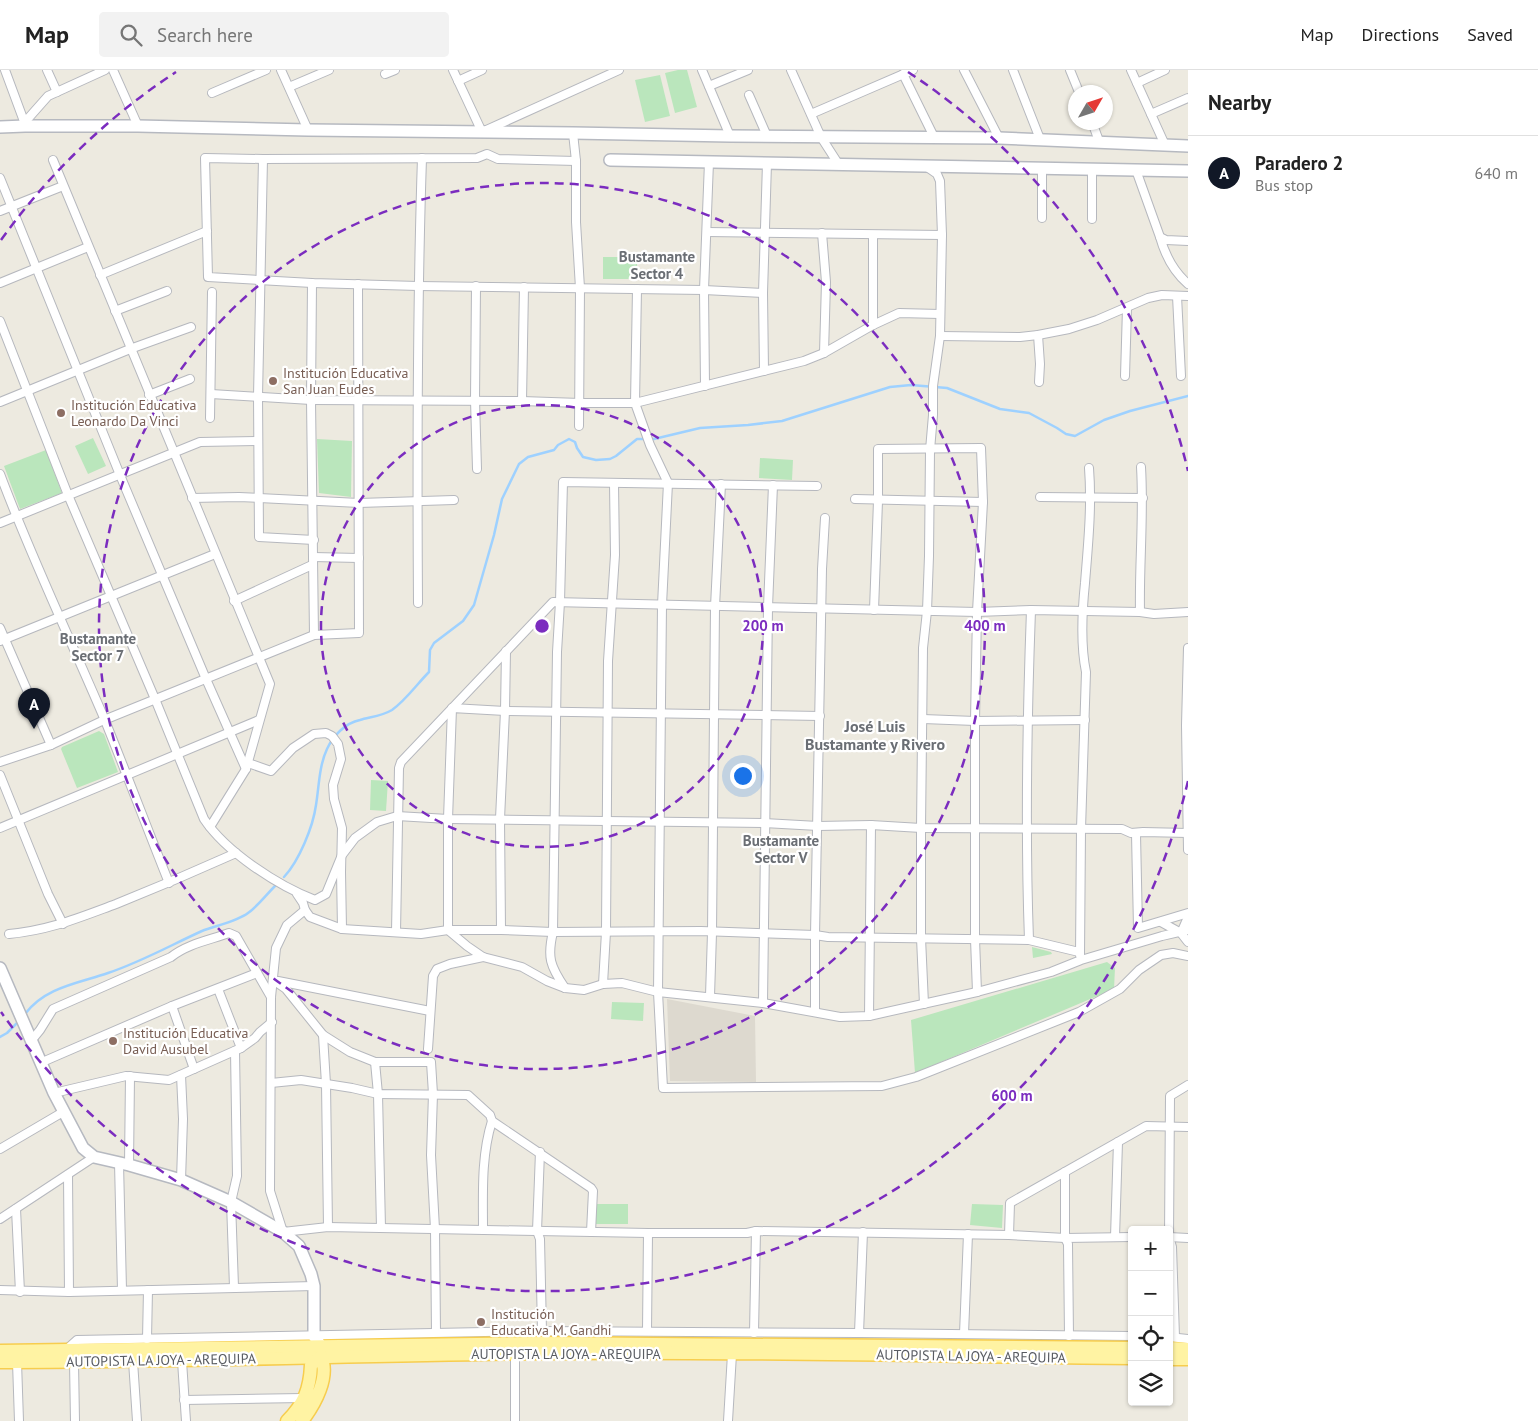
<!DOCTYPE html>
<meta charset="utf-8">
<style>
body{margin:0;font-family:"PT Sans",sans-serif;background:#f2f2f2;color:#222}
.controls{position:absolute;right:15px;bottom:15px;display:grid;overflow:hidden;border-radius:5px;box-shadow:0 1px 4px #0004}
.controls button{width:45px;height:45px;display:grid;place-items:center;padding:0;border:0;border-bottom:1px solid #e0e0e0;background:#fff;color:#222;font:25px sans-serif}
.compass{position:absolute;left:1068px;top:15px;width:45px;height:45px;border-radius:50%;background:#fff;box-shadow:0 1px 4px #0004;rotate:51deg}
.you{position:absolute;left:742px;top:705px;width:18px;height:18px;margin:-12px;border:4px solid #fff;border-radius:50%;background:#1a73e8;box-shadow:0 0 0 8px #1a73e833}
.badge{display:grid;place-items:center;width:32px;height:32px;border-radius:50%;background:#111827;color:#fff;font-size:16px;font-weight:700}
.pin{position:absolute;translate:-50% -41px;filter:drop-shadow(0 1px 2px #0008)}
.pin::after{content:'';position:absolute;top:26px;width:18px;height:15px;background:inherit;clip-path:polygon(0 0,100% 0,50% 100%)}
.list{margin:0;padding:0;list-style:none}
h2{display:flex;justify-content:space-between;align-items:center;height:65px;margin:0;padding:0 20px;font-size:21px}
h2 small{font-size:16px;font-weight:400;color:#767676}
.list li{display:grid;grid-template-columns:32px 1fr auto;gap:15px;align-items:center;box-sizing:border-box;height:75px;padding:0 20px;border-top:1px solid #e0e0e0}
.list b{display:block;font-size:19px;white-space:nowrap}
.list p{margin:0;font-size:16px;white-space:nowrap;color:#767676}
.list em{font-size:16px;font-style:normal;color:#767676}
.icon{flex:none;width:28px;height:28px;fill:none;stroke:currentColor;stroke-width:2;stroke-linecap:round;stroke-linejoin:round}
.map{position:relative;flex:none;width:1188px;height:1351px;overflow:hidden}
header{display:flex;align-items:center;gap:30px;box-sizing:border-box;height:70px;padding:0 25px;background:#fff;border-bottom:1px solid #e0e0e0}
header strong{font-size:24px}
nav{display:flex;gap:28px;margin-inline-start:auto;font-size:18px}
.search{width:350px;height:45px;background:#f2f2f2;display:flex;align-items:center;gap:12px;box-sizing:border-box;padding:0 18px;border-radius:5px;color:#767676;font-size:19px}
main{display:flex}
aside{flex:1;background:#fff}
.map>svg:first-child{display:block}
.education{fill:#ddd9cf}
.green{fill:#bae6bc}
.lines{fill:none;stroke-linecap:round;stroke-linejoin:round}
.stream{stroke:#9ed1ff;stroke-width:2.5}
.street-casing{stroke:#b6b8be;stroke-width:10}
.secondary-casing{stroke:#b6b9c0;stroke-width:14}
.primary-casing{stroke:#f7cd4e;stroke-width:15}
.street{stroke:#fff;stroke-width:8}
.secondary{stroke:#fff;stroke-width:11}
.primary{stroke:#fff3a3;stroke-width:12}
.ring{fill:none;stroke:#7b2cbf;stroke-width:2.5;stroke-dasharray:9 6}
.education-dot{fill:#8d6e63;stroke:#fff;stroke-width:2}
.labels{text-anchor:middle;stroke-width:4.5;stroke-linejoin:round;paint-order:stroke}
.education-label{font-size:14px;fill:#785e54;stroke:#fff;text-anchor:start}
.street-label{font-size:14px;fill:#595c62;stroke:#fff}
.neighbourhood-label{font-size:15px;font-weight:bold;fill:#6a6e74;stroke:#fff}
.quarter-label{font-size:16px;font-weight:bold;fill:#6a6e74;stroke:#fff}
.centre{fill:#7b2cbf;stroke:#fff;stroke-width:2.5}
.ring-label{font-size:15px;text-anchor:middle;font-weight:bold;fill:#7b2cbf;stroke:#fff;stroke-width:4.5;stroke-linejoin:round;paint-order:stroke}
</style>
<header>
<strong>Map</strong>
<div class="search"><svg class="icon" aria-label="search" viewBox="0 0 24 24"><circle cx="10" cy="10" r="6"/><path d="M15 15l6 6"/></svg>Search here</div>
<nav><a>Map</a><a>Directions</a><a>Saved</a></nav>
</header>
<main>
<div class="map">
<svg width="1188" height="1351" viewBox="0 0 1188 1351">
<rect width="100%" height="100%" fill="#edeae0"/>
<path class="education" d="M667,929L755,946L756,1012L670,1011Z"/>
<g class="green">
<path d="M678,0H687L697,37L675,43L665,3Z"/>
<path d="M660,5L670,46L645,52L635,10Z"/>
<rect x="603" y="187" width="34" height="22"/>
<path d="M93,368L106,396L88,404L75,376Z"/>
<path d="M317,369L352,371L351,427L319,423Z"/>
<path d="M46,380L62,423L20,439L4,396Z"/>
<path d="M760,388L793,390L792,410L759,408Z"/>
<path d="M99,661L104,664L118,702L77,718L61,679L62,677Z"/>
<path d="M371,710L388,711L386,741L370,740Z"/>
<path d="M1032,877L1051,882L1052,884L1033,888Z"/>
<path d="M1107,892L1115,898L1114,919L915,1003L911,950Z"/>
<path d="M612,932L644,933L643,951L611,949Z"/>
<rect x="596" y="1134" width="32" height="20"/>
<path d="M972,1134L1003,1135L1002,1158L970,1155Z"/>
</g>
<g class="lines">
<g class="stream">
<path d="M284,807C299,791 313,757 316,735C319,717 319,696 327,679C333,666 345,653 360,650C370,647 382,646 392,640C406,630 417,614 429,602L430,580L434,573L463,551L474,535L494,465L502,429L519,394L528,387L554,380L558,375L569,369L575,372L577,378L583,387L596,390L610,389L616,386L637,369H654L700,358L748,355L782,351L890,317L911,315L947,318L1000,339L1029,343L1057,358L1066,364L1075,366L1104,350L1130,341L1188,326"/>
<path d="M25,944C45,917 79,913 108,903C141,892 171,875 202,861C215,856 238,851 248,843C258,836 266,825 275,816"/>
<path d="M0,967L7,963L20,950"/>
</g>
<defs>
<g id="street">
<path d="M5,0L25,54"/>
<path d="M47,0L57,22"/>
<path d="M113,0L138,56"/>
<path d="M281,0L308,60"/>
<path d="M453,0L482,62L619,0"/>
<path d="M702,0L730,66"/>
<path d="M791,0L821,67L839,95"/>
<path d="M964,0L999,68"/>
<path d="M1013,0L1040,69"/>
<path d="M1070,0L1079,22"/>
<path d="M1131,0L1165,75"/>
<path d="M385,4L395,0"/>
<path d="M903,4L934,67"/>
<path d="M458,11L482,0"/>
<path d="M1137,13L1165,0"/>
<path d="M709,16L748,0"/>
<path d="M289,17L329,0"/>
<path d="M212,23L266,0"/>
<path d="M749,25L767,66"/>
<path d="M811,44L913,0"/>
<path d="M1151,44L1188,28"/>
<path d="M25,52L48,26L105,0"/>
<path d="M1092,52L1099,71"/>
<path d="M573,63L576,91V152L580,218L579,356"/>
<path d="M263,89L258,326L259,467L314,470"/>
<path d="M53,90L270,614L246,699L210,757"/>
<path d="M576,91L498,89L487,84L477,88L263,89L205,88L208,207L312,213L418,216L704,220L763,223"/>
<path d="M1136,100L1160,167L1166,170L1188,171"/>
<path d="M0,108L120,405L206,609L246,699"/>
<path d="M0,141L63,116"/>
<path d="M1042,148V99"/>
<path d="M1092,149V100"/>
<path d="M707,162L942,165"/>
<path d="M822,163L826,212L824,283"/>
<path d="M873,165V255"/>
<path d="M1160,167C1165,185 1173,201 1188,214"/>
<path d="M100,205L207,161"/>
<path d="M0,213L88,177"/>
<path d="M312,213L311,330L314,565"/>
<path d="M476,216L475,330L477,399"/>
<path d="M637,219L635,333L650,375L668,413L662,535L658,922L663,1018L882,1016L916,1007L1079,942L1120,919L1139,900L1161,885L1173,883L1188,886"/>
<path d="M1177,226L1181,306"/>
<path d="M115,241L167,221"/>
<path d="M0,251L68,425L155,629L204,749C226,782 278,816 315,830L326,824L342,785L355,768L377,752L397,746L448,749L764,753L818,756L871,755L921,758L1122,759L1131,763L1143,762L1188,763"/>
<path d="M1038,265L1040,294L1039,312"/>
<path d="M940,266L1020,267L1038,265L1069,259L1097,250L1148,228L1162,225L1188,226"/>
<path d="M764,301L763,223L767,93"/>
<path d="M1125,306L1127,238"/>
<path d="M705,316L704,220L709,92"/>
<path d="M211,324L311,330L522,331L580,333H635L804,291L824,283L873,255L899,243L940,244"/>
<path d="M149,325L190,309"/>
<path d="M522,331L524,217"/>
<path d="M0,332L130,279L191,257"/>
<path d="M210,348L212,222"/>
<path d="M0,404C31,487 69,566 104,648C126,702 147,758 169,813"/>
<path d="M1040,427L1143,428"/>
<path d="M192,428L239,427L359,433L454,430"/>
<path d="M855,429L983,432"/>
<path d="M0,453L200,372L258,371"/>
<path d="M313,487L359,488"/>
<path d="M234,531L312,495"/>
<path d="M418,533C417,384 417,236 422,88"/>
<path d="M874,540L878,431V379L981,378L983,432L977,542L975,651V869L977,922"/>
<path d="M1140,542C1139,494 1144,446 1141,397"/>
<path d="M0,558L51,675"/>
<path d="M0,571L215,484"/>
<path d="M1188,578L1186,655L1188,780"/>
<path d="M820,646L505,641L452,638L448,749V860L467,876L483,887L522,897L547,911L565,918L584,920L603,914L622,913L658,922L763,933L840,947L869,946L977,922L1051,902L1081,890L1162,866L1188,860"/>
<path d="M923,649L975,651L1085,650"/>
<path d="M0,692L51,675L104,650L314,565L359,563L358,214"/>
<path d="M248,693L271,701L293,678L314,664L326,663L332,666L338,674L341,689L333,715L334,729L342,758L341,802L342,859"/>
<path d="M0,705L48,824L63,854"/>
<path d="M0,758L259,650"/>
<path d="M1136,764L1138,858L1188,843"/>
<path d="M297,824L303,833L305,840L310,847L342,859L421,864L448,860H501L553,862L701,861L815,865L828,867L1029,870L1079,882"/>
<path d="M305,840L287,855L276,878L271,927L270,1121L283,1162L328,1157L648,1163H747L756,1161L1009,1165L1065,1168L1132,1167"/>
<path d="M1161,852L1181,863L1188,872"/>
<path d="M501,860L500,749L505,641L506,581"/>
<path d="M396,862L399,698L401,692L553,532L977,542L1031,540L1140,542L1154,544L1188,542"/>
<path d="M1181,863L1188,847"/>
<path d="M9,864C50,860 78,848 116,834C156,818 196,801 236,783"/>
<path d="M1029,870C1025,761 1027,649 1031,540"/>
<path d="M1080,885L1081,759L1086,602C1080,573 1082,542 1085,513C1088,475 1092,437 1089,398"/>
<path d="M273,910L286,919L323,965L350,982L375,992H431L433,1024L431,1085L435,1159L436,1262"/>
<path d="M278,911L430,941"/>
<path d="M603,914L606,862L608,591L615,485L614,413"/>
<path d="M565,918C550,896 547,887 553,862L557,582L560,532L563,412L817,416"/>
<path d="M218,919L241,978"/>
<path d="M710,926L712,863L715,537L721,414"/>
<path d="M763,933L768,537L773,415"/>
<path d="M924,934L921,868V758L923,578L927,541L929,486L930,380L933,345V316L940,266L942,165L940,111L937,104L927,97"/>
<path d="M172,936L194,999"/>
<path d="M815,942V865L822,499L825,448"/>
<path d="M869,946L871,755"/>
<path d="M323,965L326,1014L328,1157"/>
<path d="M31,971L40,960L53,939L171,887C187,874 210,870 229,863L236,866L271,927"/>
<path d="M428,979L433,906L437,899L450,894L483,887"/>
<path d="M375,992L378,1024L381,1158"/>
<path d="M40,993L172,936L257,903"/>
<path d="M181,1005L183,1049L181,1110"/>
<path d="M271,1013L301,1010L352,1018L378,1024L468,1025L490,1045L492,1051L591,1118L593,1121L591,1162"/>
<path d="M54,1023L126,1006L169,1010L241,978L255,968L260,962L272,952"/>
<path d="M0,1079L63,1042"/>
<path d="M540,1082L537,1161L540,1169L542,1261"/>
<path d="M119,1093L122,1220"/>
<path d="M129,1095L130,1006"/>
<path d="M1065,1102V1168L1068,1174L1069,1266"/>
<path d="M68,1105L69,1222"/>
<path d="M16,1139L20,1222"/>
<path d="M0,1149L94,1087"/>
<path d="M483,1160C483,1124 481,1086 492,1051"/>
<path d="M1009,1165L1010,1133L1146,1056L1188,1057"/>
<path d="M1115,1167L1118,1072"/>
<path d="M1169,1167L1188,1168"/>
<path d="M234,1217L231,1132L237,1106L235,981"/>
<path d="M0,1220L69,1222L314,1216"/>
<path d="M647,1261L648,1163"/>
<path d="M754,1263L756,1161"/>
<path d="M859,1263L863,1162"/>
<path d="M964,1264L968,1164"/>
<path d="M1169,1267L1188,1269"/>
<path d="M1175,1267L1172,1177L1169,1167L1170,1026L1188,1015"/>
<path d="M147,1269L148,1220"/>
<path d="M67,1279L77,1270L542,1261L859,1263L1132,1266"/>
<path d="M515,1284V1351"/>
<path d="M133,1291L137,1351"/>
<path d="M182,1291L186,1351"/>
<path d="M17,1292L19,1351"/>
<path d="M74,1292L75,1351"/>
<path d="M184,1330L303,1328"/>
<path d="M728,1351L732,1284"/>
</g>
<g id="secondary">
<path d="M0,57L25,56H138L308,60L573,63L730,66L999,68L1188,76"/>
<path d="M610,90L1188,101"/>
<path d="M0,898L54,1023L83,1078L94,1087L129,1095L181,1110L231,1132L283,1162L299,1176L311,1204L314,1216V1266L321,1276"/>
</g>
<g id="primary">
<path d="M1169,1278L1188,1279"/>
<path d="M0,1281L543,1273L1132,1278"/>
<path d="M1169,1289H1188"/>
<path d="M0,1292C182,1292 364,1285 546,1283C741,1281 937,1286 1132,1288"/>
<path d="M287,1351C304,1334 310,1319 311,1295L321,1286C330,1307 315,1334 302,1351"/>
</g>
</defs>
<use href="#street" class="street-casing"/>
<use href="#secondary" class="secondary-casing"/>
<use href="#primary" class="primary-casing"/>
<use href="#street" class="street"/>
<use href="#secondary" class="secondary"/>
<use href="#primary" class="primary"/>
</g>
<g class="ring">
<circle cx="542" cy="556" r="221"/>
<circle cx="542" cy="556" r="443"/>
<path d="M1188 711A664 664 0 0 1 1 942M1 170A664 664 0 0 1 176 2M908 2A664 664 0 0 1 1188 401"/>
</g>
<g class="education-dot">
<circle cx="273" cy="311" r="5"/>
<circle cx="61" cy="343" r="5"/>
<circle cx="113" cy="971" r="5"/>
<circle cx="481" cy="1252" r="5"/>
</g>
<g class="labels">
<g class="education-label">
<text x="283" y="308">Institución Educativa<tspan x="283" dy="16">San Juan Eudes</tspan></text>
<text x="71" y="340">Institución Educativa<tspan x="71" dy="16">Leonardo Da Vinci</tspan></text>
<text x="123" y="968">Institución Educativa<tspan x="123" dy="16">David Ausubel</tspan></text>
<text x="491" y="1249">Institución<tspan x="491" dy="16">Educativa M. Gandhi</tspan></text>
</g>
<g class="street-label">
<text x="566" y="1289">AUTOPISTA LA JOYA - AREQUIPA</text>
<text transform="translate(971 1286) rotate(1)" y="5">AUTOPISTA LA JOYA - AREQUIPA</text>
<text transform="translate(161 1290) rotate(-1)" y="5">AUTOPISTA LA JOYA - AREQUIPA</text>
</g>
<g class="neighbourhood-label">
<text x="657" y="192">Bustamante<tspan x="657" dy="17">Sector 4</tspan></text>
<text x="98" y="574">Bustamante<tspan x="98" dy="17">Sector 7</tspan></text>
<text x="781" y="776">Bustamante<tspan x="781" dy="17">Sector V</tspan></text>
</g>
<g class="quarter-label">
<text x="875" y="662">José Luis<tspan x="875" dy="18">Bustamante y Rivero</tspan></text>
</g>
</g>
<circle cx="542" cy="556" r="8" class="centre"/>
<g class="ring-label">
<text x="763" y="561">200 m</text>
<text x="985" y="561">400 m</text>
<text x="1012" y="1031">600 m</text>
</g>
</svg>
<div class="controls">
<button>+</button>
<button>−</button>
<button><svg class="icon" aria-label="locate" viewBox="0 0 24 24"><circle cx="12" cy="12" r="6"/><path d="M12 2v4M12 18v4M2 12h4M18 12h4"/></svg></button>
<button><svg class="icon" aria-label="layers" viewBox="0 0 24 24"><path d="M12 4l9 5-9 5-9-5zM3 14l9 5 9-5"/></svg></button>
</div>
<svg class="compass" viewBox="-18 -18 36 36"><path d="M0-13l5 13h-10z" fill="#e53935"/><path d="M0 13l5-13h-10z" fill="#767676"/></svg>
<div class="you"></div>
<div class="pin badge" style="left:34px;top:659px">A</div>
</div>
<aside>
<h2>Nearby<small></small></h2>
<ul class="list">
<li><span class="badge">A</span><div><b>Paradero 2</b><p>Bus stop</p></div><em>640 m</em></li>
</ul>
</aside>
</main>
